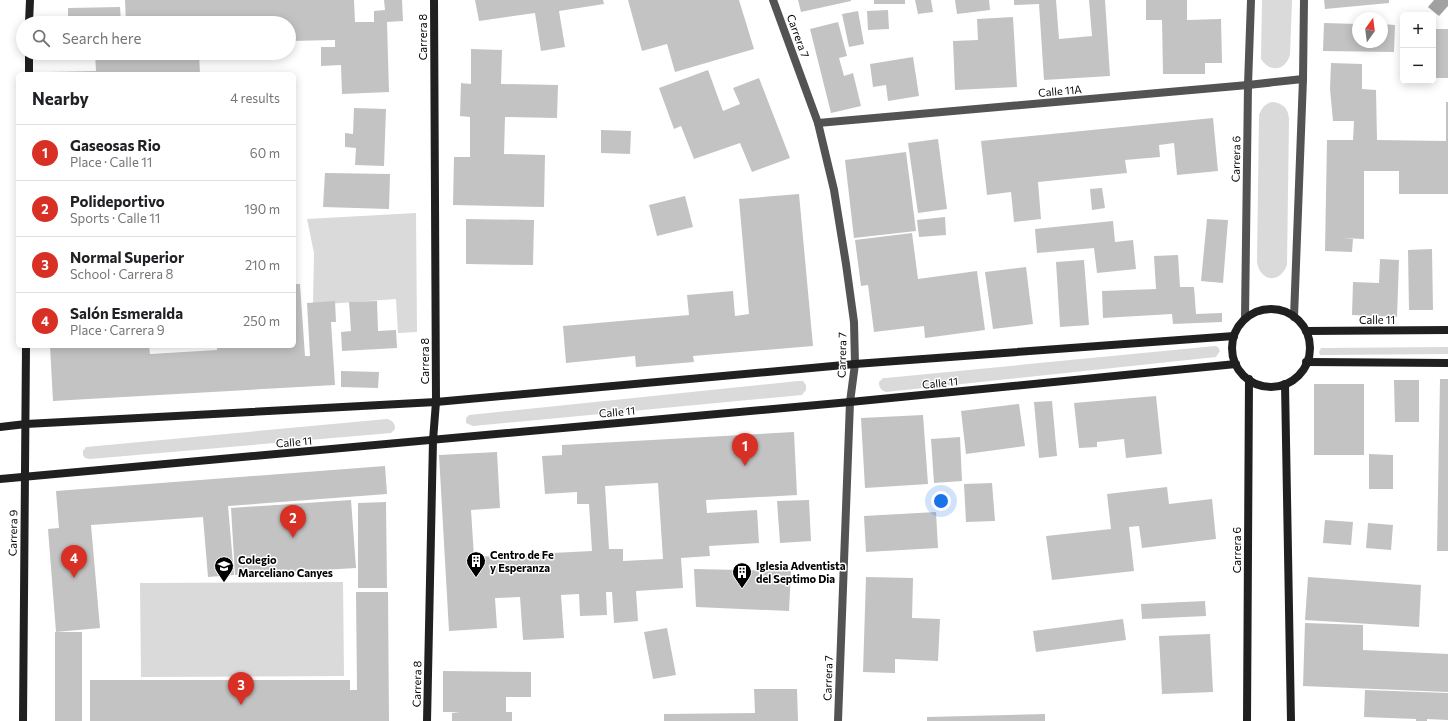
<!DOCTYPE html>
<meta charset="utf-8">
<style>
body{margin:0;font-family:Commissioner,sans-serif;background:#f2f2f2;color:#202124}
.controls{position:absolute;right:12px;top:12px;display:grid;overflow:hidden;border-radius:6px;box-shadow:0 2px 10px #0003}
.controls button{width:36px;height:36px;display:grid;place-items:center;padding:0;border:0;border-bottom:1px solid #e0e0e0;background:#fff;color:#202124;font:20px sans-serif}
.compass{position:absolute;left:1352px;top:12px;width:36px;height:36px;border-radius:50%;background:#fff;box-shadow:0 2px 10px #0003;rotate:14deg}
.you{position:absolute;left:941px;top:501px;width:14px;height:14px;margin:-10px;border:3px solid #fff;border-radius:50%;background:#1a73e8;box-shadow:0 0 0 6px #1a73e833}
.badge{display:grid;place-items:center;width:26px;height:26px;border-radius:50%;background:#d93025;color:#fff;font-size:13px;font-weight:700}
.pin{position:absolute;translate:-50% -33px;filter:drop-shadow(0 1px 2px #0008)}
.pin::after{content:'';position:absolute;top:21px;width:14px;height:12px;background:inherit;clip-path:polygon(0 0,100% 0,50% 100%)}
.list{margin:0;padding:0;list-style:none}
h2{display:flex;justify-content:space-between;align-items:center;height:52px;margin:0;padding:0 16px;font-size:17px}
h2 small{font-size:13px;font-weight:400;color:#757577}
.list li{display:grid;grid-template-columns:26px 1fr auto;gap:12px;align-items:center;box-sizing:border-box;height:56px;padding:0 16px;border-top:1px solid #e0e0e0}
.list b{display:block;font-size:15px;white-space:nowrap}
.list p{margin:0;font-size:13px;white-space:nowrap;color:#757577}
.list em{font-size:13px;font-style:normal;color:#757577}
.icon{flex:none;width:22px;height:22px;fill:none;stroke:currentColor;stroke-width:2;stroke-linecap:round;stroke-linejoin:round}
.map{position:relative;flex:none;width:1448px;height:721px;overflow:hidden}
.search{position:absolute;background:#fff;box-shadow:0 2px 10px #0003;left:16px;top:16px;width:280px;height:44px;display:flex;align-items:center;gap:10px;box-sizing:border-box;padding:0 14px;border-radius:22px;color:#757577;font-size:15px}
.panel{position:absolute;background:#fff;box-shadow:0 2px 10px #0003;left:16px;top:72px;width:280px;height:276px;border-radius:6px}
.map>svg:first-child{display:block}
.green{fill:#dadada}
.water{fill:#a1a1a1}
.building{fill:#c3c3c3;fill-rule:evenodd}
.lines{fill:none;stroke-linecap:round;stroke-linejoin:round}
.street{stroke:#535353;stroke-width:8}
.secondary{stroke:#202020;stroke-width:8}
.labels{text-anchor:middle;stroke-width:3;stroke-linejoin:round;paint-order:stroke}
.street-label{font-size:11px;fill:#000;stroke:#fff}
.poi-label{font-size:11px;font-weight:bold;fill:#000;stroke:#fff;text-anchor:start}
</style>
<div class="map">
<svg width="1448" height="721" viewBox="0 0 1448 721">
<rect width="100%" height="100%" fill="#fff"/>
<g class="green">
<path d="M1262,0H1292L1290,55C1285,71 1270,73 1261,59Z"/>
<path d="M1272,102C1283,103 1288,108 1289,119L1287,265C1280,284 1260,282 1257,262L1259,115C1262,108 1264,104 1272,102Z"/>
<path d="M416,213L417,332L398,333L396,299L313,305L314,253L307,219Z"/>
<path d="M1215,346L1218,347L1220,351L1216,357L886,392C881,390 879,388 879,382L883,378H886Z"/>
<path d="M1448,347V354L1325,355H1320L1319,352L1321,348H1325Z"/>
<path d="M798,381H803L806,385V390L802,395L473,426L466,423V418L469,415Z"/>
<path d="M387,419C393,421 395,423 395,429L391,433L90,459L85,458L83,455V451L86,447Z"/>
<path d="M343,582L344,676L141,677L140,583Z"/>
</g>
<path class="water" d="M1434,0H1448V6L1439,16L1428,7Z"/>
<g class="building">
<path d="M125,0H354L355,22H374V11L385,10L384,0H402L403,21L387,22L389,92L342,94L341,65L321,66V47H335V40L289,41V23H126Z"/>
<path d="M475,0H603L604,4L559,11L565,47L541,51L535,13L479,21Z"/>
<path d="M628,0H739L754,49L675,72L667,44L642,51Z"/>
<path d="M798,0H851V1L801,12Z"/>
<rect x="874" y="0" width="31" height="4"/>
<path d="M915,0H931L933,12L918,14Z"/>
<path d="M955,0H989L990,10L957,14Z"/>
<path d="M1014,0H1056L1059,39L1092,36L1089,0H1105L1110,76L1044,80L1039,4L1014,5Z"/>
<path d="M1146,0H1187V20L1221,19L1222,63H1205V74H1163L1162,20H1146Z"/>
<path d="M1324,0H1389V3L1325,9Z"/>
<path d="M120,7L121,21L107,22V23H68V8Z"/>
<path d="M888,10L889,29L868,30L867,11Z"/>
<path d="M858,11L864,44L849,47L842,14Z"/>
<path d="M1013,17L1017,87L955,90L953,41L978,40L977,19Z"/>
<path d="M838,22L847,56L839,58L844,76L853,73L861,106L831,113L810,29Z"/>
<path d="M1324,23L1358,24V42H1382V24L1395,25L1394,52L1323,51Z"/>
<rect x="1433" y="29" width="15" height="49"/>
<path d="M471,49L502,50L501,84L558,85L557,118L505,117L504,154L545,155L544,207L453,205L454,157H470V117L460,116L461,83L471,84Z"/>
<path d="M95,53H199L200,74H49V72L96,71Z"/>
<path d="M913,57L919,96L888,101L886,85L873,87L870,64Z"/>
<path d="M1331,63L1362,64V89L1376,90L1377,140L1446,141V102H1448V194H1399V171H1364V239L1342,238L1353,239L1352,252L1325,251L1327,140H1353L1354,121H1333L1330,89Z"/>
<path d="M708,70L723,111L740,104L733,88L759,78L790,158L752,172L740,143L694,159L681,126L674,129L659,88Z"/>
<path d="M354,108L386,109L384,166L355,165L356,148L345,147V133L353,134Z"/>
<path d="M1213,118L1218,171L1177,175L1174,143L1159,145L1160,157L1125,160L1127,173L1038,182L1041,219L1014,222L1011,192L987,195L981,141Z"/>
<path d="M601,130L631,131L630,154L601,153Z"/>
<path d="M938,139L947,209L918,213L908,143Z"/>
<path d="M906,152L916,231L854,238L845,160Z"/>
<path d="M325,173L390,174L389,209L323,207Z"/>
<path d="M1102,188L1105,208L1092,210L1090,189Z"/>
<path d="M799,194L813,346L693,356L694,362L636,367L635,356L566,363L563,326L689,315L687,295L733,291L735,316L749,314L739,199Z"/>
<path d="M685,196L693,227L657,236L649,205Z"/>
<path d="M945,217L946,235L919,237L917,220Z"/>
<path d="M466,219L534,220L533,265L466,264Z"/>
<path d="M1207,219L1228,220L1223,283L1201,281Z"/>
<path d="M1113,221L1115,242L1133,240L1136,269L1097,273L1094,248L1037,253L1035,229Z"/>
<path d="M912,233L918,279L977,271L985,330L925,338L924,326L874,332L868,285L861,286L855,240Z"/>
<path d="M1432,249L1433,310H1409L1408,250Z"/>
<path d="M1178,255L1180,287H1194L1196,314L1222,313V322L1173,324L1172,314L1103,318L1102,291L1156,289L1154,256Z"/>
<path d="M1380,259L1399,260L1397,317L1352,315L1353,282L1379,283Z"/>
<path d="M1084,260L1089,325L1060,327L1056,262Z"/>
<path d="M1026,267L1033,324L993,329L985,272Z"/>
<path d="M294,284H300L305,356H310L307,303L335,301L336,322H331L335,385L53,401L50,346H149L150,354L217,350V346H294Z"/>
<path d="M377,301L378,331L396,330L397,348L342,351L341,332L351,331L349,302Z"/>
<path d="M341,371L379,372L378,388L341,387Z"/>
<path d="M1440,379H1448V551H1437Z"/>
<path d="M1394,380H1419V422H1395Z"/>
<rect x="1314" y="384" width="50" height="71"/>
<path d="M1156,396L1162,454L1126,458L1124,439L1097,442V447L1079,448L1074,403Z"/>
<path d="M1052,401L1057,456L1039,458L1034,402Z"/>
<path d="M1019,404L1025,446L966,454L961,411Z"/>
<path d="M923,415L928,484L865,488L861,418Z"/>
<path d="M794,432L797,495L706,500L707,513L757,510L759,543L709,546L710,556L681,558L683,588L636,591L638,621L614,623L612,592H606L607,615L580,616L579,594L561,595L564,638L523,640L520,597L495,598L497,628L449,631L439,455L497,452L500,508L471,510L474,557L592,551L589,504H577V492L545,494L542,456L562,455V445ZM658,483L663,559L623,561V549H609L605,486Z"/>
<path d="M960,437L962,481L934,483L931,439Z"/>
<path d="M1369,454L1393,455V489H1369Z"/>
<path d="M385,466L387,494L228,506L234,575L208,577L203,517L91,525L100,628L56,632L48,529L59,528L56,491Z"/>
<path d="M992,483L995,521L966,522L964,484Z"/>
<path d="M1167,487L1169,504L1212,499L1216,539L1142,548L1139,526L1129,527L1134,571L1052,580L1046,536L1111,529L1107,494Z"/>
<path d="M351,500L356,568L235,575L231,508Z"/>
<path d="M809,500L811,541L780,543L777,501Z"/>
<path d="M386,502L387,588H358V503Z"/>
<path d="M936,512L938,548L866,552L864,516Z"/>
<path d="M1325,520L1353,522L1351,545L1323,543Z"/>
<path d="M1368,523L1393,525L1391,550L1366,548Z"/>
<path d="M694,569L791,571L789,611L696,607Z"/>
<path d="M866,577L913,578L912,618L940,619L938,661L895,659V673L863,672Z"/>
<path d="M1308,577L1421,585L1419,627L1305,620Z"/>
<path d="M356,592H388L389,721H90V680H350V690H357Z"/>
<path d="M1205,601L1206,616L1142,619L1141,604Z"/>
<path d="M1123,619L1126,640L1036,652L1033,631Z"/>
<path d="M1305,623L1363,625V650L1448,654V692L1303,686Z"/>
<path d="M667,628L676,675L653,679L644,632Z"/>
<rect x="55" y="632" width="27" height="89"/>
<path d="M1210,634L1213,692L1162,694L1159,636Z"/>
<path d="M443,671L531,672V697H506V712H512V721H452V713L460,712H443Z"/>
<path d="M754,689H797L798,721H664V714L755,713Z"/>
<path d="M1365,690L1448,693V720L1427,719V721H1416V719L1364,717Z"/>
<path d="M1045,714V721H927V717Z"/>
</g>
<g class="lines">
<g class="street">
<path d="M773,0L818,123L834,190L846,264L854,322L855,364L850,402L838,721"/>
<path d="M818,123L1248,85L1303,79"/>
<path d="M1294,317L1303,79L1304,0"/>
<path d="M1245,318L1248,85L1251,0"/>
</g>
<g class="secondary">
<path d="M29,23L30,0"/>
<path d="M29,74V53"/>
<circle cx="1271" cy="348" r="39"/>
<path d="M1306,331L1448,330"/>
<path d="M1306,362L1448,363"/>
<path d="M1285,384L1291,721"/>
<path d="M0,427L26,424L436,402L855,364L1234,336"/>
<path d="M0,479L850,402L1236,364"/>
<path d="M23,721L26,346"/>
<path d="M427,721L433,440L436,402L434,0"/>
<path d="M1247,721L1249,379"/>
</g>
</g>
<defs>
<symbol id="building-pin" viewBox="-11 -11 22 30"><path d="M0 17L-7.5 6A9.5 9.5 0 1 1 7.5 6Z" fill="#000" stroke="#fff"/><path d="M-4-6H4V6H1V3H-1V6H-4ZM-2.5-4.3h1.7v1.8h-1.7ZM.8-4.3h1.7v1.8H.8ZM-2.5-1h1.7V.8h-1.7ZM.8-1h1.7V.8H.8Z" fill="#fff"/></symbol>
<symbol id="school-pin" viewBox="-11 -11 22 30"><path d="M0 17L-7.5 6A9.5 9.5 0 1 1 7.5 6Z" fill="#000" stroke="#fff"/><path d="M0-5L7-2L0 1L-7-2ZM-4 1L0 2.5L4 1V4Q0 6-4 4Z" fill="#fff"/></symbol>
</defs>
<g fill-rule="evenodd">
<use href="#building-pin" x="465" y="550" width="22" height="30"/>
<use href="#school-pin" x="213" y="555" width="22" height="30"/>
<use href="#building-pin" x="731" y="561" width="22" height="30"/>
</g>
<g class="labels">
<g class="street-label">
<text transform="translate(798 36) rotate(70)" y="4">Carrera 7</text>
<text transform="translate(423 37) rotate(-90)" y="4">Carrera 8</text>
<text transform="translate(1060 91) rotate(-5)" y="4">Calle 11A</text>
<text transform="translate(1236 159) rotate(-89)" y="4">Carrera 6</text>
<text x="1377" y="324">Calle 11</text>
<text transform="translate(842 355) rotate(-89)" y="4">Carrera 7</text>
<text transform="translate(425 361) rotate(-90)" y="4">Carrera 8</text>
<text transform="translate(940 383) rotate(-6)" y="4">Calle 11</text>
<text transform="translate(617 412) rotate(-5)" y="4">Calle 11</text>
<text transform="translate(294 442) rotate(-5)" y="4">Calle 11</text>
<text transform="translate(13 533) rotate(-89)" y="4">Carrera 9</text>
<text transform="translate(1237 550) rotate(-90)" y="4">Carrera 6</text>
<text transform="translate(828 678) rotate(-88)" y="4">Carrera 7</text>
<text transform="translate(417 684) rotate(-89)" y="4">Carrera 8</text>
</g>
<g class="poi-label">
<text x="490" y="559">Centro de Fe<tspan x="490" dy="13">y Esperanza</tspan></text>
<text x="238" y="564">Colegio<tspan x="238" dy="13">Marceliano Canyes</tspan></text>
<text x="756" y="570">Iglesia Adventista<tspan x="756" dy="13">del Septimo Dia</tspan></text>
</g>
</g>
</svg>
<div class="controls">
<button>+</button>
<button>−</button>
</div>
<svg class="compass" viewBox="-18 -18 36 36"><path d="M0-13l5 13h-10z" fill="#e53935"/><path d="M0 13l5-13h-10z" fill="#757577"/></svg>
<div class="you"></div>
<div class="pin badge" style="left:745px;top:466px">1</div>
<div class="pin badge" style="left:293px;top:538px">2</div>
<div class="pin badge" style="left:241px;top:705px">3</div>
<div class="pin badge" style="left:74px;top:578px">4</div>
<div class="search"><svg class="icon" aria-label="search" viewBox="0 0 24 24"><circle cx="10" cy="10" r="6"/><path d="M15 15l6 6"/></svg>Search here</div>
<section class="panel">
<h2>Nearby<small>4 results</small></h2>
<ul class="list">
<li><span class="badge">1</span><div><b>Gaseosas Rio</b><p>Place · Calle 11</p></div><em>60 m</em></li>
<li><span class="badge">2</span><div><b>Polideportivo</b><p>Sports · Calle 11</p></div><em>190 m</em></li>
<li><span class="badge">3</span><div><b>Normal Superior</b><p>School · Carrera 8</p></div><em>210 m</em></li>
<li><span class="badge">4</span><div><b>Salón Esmeralda</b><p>Place · Carrera 9</p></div><em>250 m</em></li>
</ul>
</section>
</div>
